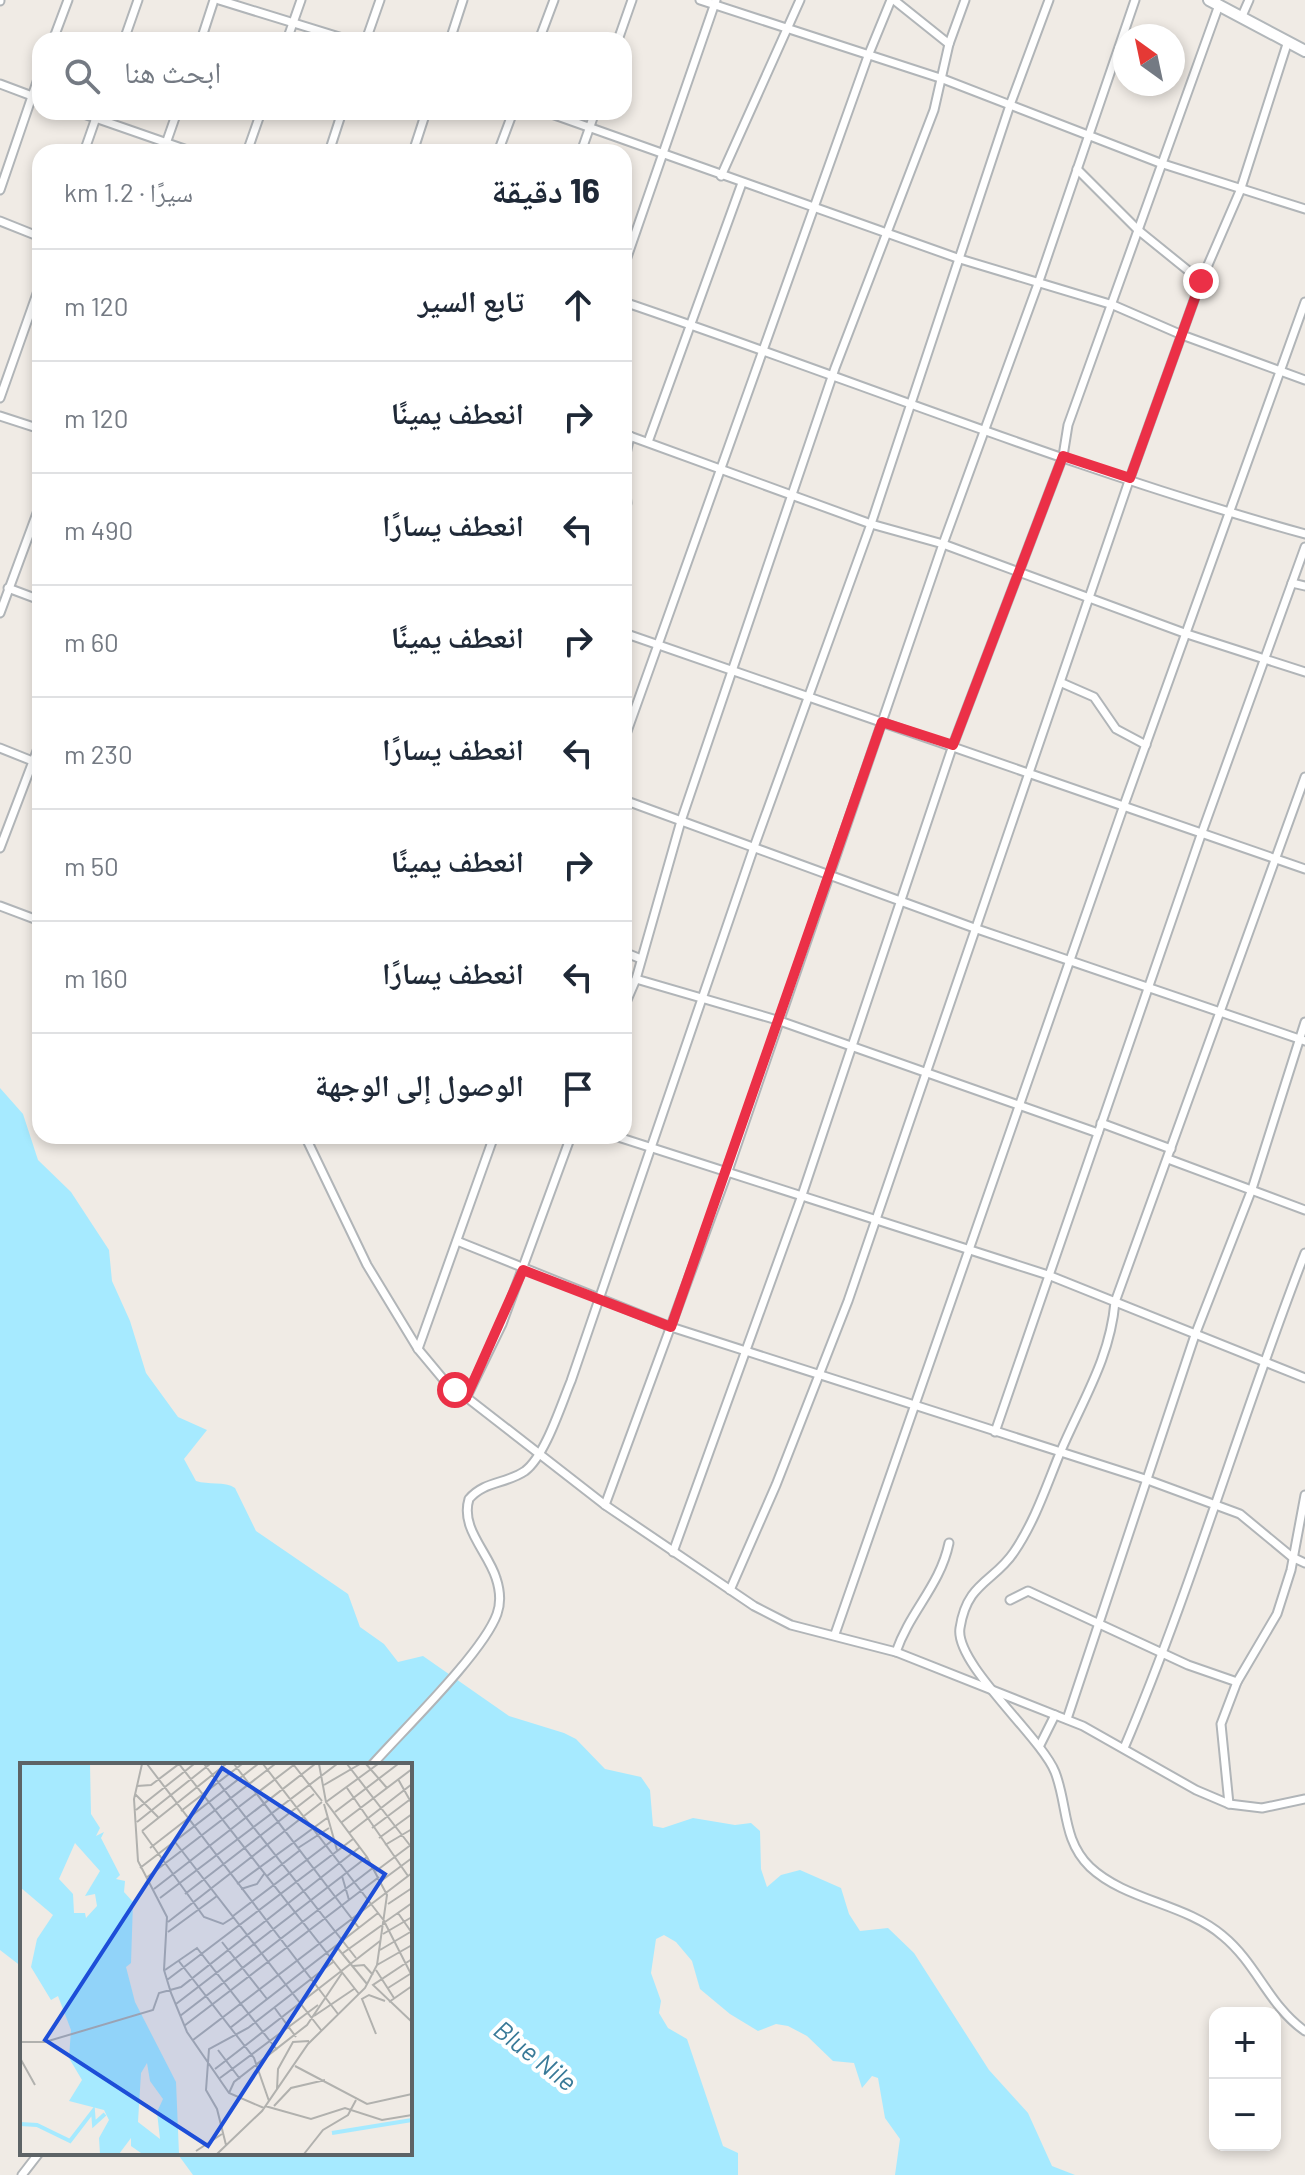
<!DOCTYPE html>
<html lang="ar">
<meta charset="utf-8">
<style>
body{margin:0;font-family:Barlow,"Noto Naskh Arabic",sans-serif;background:#f6f6f7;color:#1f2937;direction:rtl}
.controls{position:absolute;right:24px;bottom:24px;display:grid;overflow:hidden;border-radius:16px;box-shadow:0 4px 12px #0003}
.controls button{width:72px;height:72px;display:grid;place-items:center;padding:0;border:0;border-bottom:2px solid #e0e1e3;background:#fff;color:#1f2937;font:40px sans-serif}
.compass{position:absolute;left:1113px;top:24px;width:72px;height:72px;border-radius:50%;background:#fff;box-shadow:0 4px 12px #0003;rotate:327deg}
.stop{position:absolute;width:24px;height:24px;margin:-18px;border:6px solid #eb3047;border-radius:50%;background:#fff}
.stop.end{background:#eb3047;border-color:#fff;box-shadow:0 2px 8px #0008}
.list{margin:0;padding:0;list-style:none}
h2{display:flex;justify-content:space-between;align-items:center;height:104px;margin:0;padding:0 32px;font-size:34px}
h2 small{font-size:26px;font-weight:400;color:#747a83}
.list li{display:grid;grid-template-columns:52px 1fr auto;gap:24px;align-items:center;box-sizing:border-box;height:112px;padding:0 32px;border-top:2px solid #e0e1e3}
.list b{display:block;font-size:30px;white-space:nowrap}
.list em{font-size:26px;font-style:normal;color:#747a83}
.icon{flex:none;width:44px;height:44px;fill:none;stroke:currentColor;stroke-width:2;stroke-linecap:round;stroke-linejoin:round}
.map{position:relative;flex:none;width:1305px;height:2175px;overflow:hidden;direction:ltr}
.search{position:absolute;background:#fff;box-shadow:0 4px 12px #0003;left:32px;top:32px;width:600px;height:88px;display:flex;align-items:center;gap:20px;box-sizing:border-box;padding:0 28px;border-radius:24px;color:#747a83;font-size:30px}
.panel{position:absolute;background:#fff;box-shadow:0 4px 12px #0003;left:32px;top:144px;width:600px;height:1000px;border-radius:24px;direction:rtl}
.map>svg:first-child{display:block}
.water{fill:#a6eaff}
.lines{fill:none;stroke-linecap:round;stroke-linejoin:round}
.minor-casing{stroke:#b1b5b8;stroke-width:11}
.secondary-casing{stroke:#b2b7ba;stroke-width:14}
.minor{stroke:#fff;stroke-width:7}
.secondary{stroke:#fff;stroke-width:10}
.route{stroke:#eb3047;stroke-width:10}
.labels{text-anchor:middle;stroke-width:8;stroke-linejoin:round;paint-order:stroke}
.water-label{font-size:26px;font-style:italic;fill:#397a98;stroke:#fff}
.inset-river{fill:none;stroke:#a6eaff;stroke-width:4}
.inset-road{fill:none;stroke:#b1b1ae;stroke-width:2}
.view{fill:#1d4ed8;fill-opacity:0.15;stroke:#1d4ed8;stroke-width:4}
.inset-edge{fill:none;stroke:#5d6366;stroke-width:4}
</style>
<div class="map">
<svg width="1305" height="2175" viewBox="0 0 1305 2175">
<rect width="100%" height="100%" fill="#f0ebe5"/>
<path class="water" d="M0,1088L23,1114L38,1160L71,1192L109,1250L112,1281L130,1321L146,1373L178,1417L207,1430L184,1459L196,1481C208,1485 225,1481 235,1488L256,1531L348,1594L360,1627L384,1644L398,1662L423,1656L509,1716L564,1733L576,1739L605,1769L641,1777L650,1790L653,1826L663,1828L693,1818L735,1825L751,1823L760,1831L761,1869L767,1887L781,1875L800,1870L841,1888L849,1914L860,1931L888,1928L914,1953L989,2070L1028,2113L1052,2166L1075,2175H895L900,2139L885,2118L878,2078L872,2076L862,2088L854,2063L833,2061L807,2036L788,2026L776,2024L758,2031L730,2014L700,1989L692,1961L676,1942L664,1935L656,1939L651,1973L661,2001L659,2013L668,2028L687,2039L723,2146L738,2153V2175H193L177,2153H410V1765H22V1967L0,1950Z"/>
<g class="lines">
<defs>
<g id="minor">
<path d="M219,0L349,40"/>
<path d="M700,0L943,79L1160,163L1305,209"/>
<path d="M894,0L949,44"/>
<path d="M0,1V0"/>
<path d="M1242,16L1249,0"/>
<path d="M53,40L68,0"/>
<path d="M124,40L138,0"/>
<path d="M201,40L214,0"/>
<path d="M287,40L301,0"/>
<path d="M366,40L380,0"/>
<path d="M450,40L463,0"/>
<path d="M539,40L554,0"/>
<path d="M618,40L632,0"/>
<path d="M0,84L40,99"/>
<path d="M78,112L193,152"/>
<path d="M546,112L960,259L1113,305L1182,335L1305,380"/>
<path d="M84,152L98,112"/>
<path d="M163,152L177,112"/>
<path d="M247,152L261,112"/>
<path d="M329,152L342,112"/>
<path d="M413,152L426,112"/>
<path d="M498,152L513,112"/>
<path d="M581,152L595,112"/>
<path d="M1077,169L1138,230L1201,281"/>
<path d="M721,176L800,0"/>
<path d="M0,190L40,73"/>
<path d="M0,221L40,237"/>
<path d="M624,266L716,0"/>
<path d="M624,302C851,379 1074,470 1305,534"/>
<path d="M0,398L40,285"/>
<path d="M0,416L40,429"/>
<path d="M624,434L871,524L943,544L1187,634L1305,672"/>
<path d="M648,442L742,183"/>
<path d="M624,463L630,436"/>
<path d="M624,476L627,503L624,516"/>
<path d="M1292,583L1305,586"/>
<path d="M8,588L40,600"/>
<path d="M0,613L40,505"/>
<path d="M624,633L1305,869"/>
<path d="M1062,683L1094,697L1116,729L1146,745"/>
<path d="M624,740L868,56L891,0"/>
<path d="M0,748L40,764"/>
<path d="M1305,777L1115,1302C1110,1359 1082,1401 1060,1453C1046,1487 1035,1521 1014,1552C994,1582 967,1582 960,1628C954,1663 1041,1737 1055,1772C1068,1805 1062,1840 1090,1867C1126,1901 1185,1903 1223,1936C1257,1964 1269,2006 1305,2031"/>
<path d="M624,800L977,929L1305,1041"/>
<path d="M0,848L40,743"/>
<path d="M0,906L40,921"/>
<path d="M624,952L641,959"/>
<path d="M636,979L777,1020L1098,1133"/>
<path d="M624,1007L636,979L681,821L835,368L934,110L949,44L965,0"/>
<path d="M1101,1123L1171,1149"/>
<path d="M305,1136L367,1265L418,1349L443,1379L605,1505L754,1606L791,1625L896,1652L1083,1726L1196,1790L1229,1804L1262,1808L1305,1799"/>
<path d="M615,1136L1048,1275L1305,1378"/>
<path d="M1168,1159L1305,1210"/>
<path d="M457,1241L671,1327L1145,1479L1240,1514L1292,1557L1305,1563"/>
<path d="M418,1349L494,1136"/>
<path d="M466,1398L502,1324L571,1136"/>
<path d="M995,1432L1201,835L1305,547"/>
<path d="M605,1505L728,1171L943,544L1039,281L1135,0"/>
<path d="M673,1552L801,1198L953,745L1063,456L1068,425L1219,5"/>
<path d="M730,1590L776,1485L848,1301L1130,478L1201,281L1240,191L1288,41"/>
<path d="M1010,1600L1028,1591L1188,1665L1237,1682"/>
<path d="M835,1634L1123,808L1305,302"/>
<path d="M896,1652C910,1611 940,1586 949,1543"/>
<path d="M1067,1719L1195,1335L1252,1189L1305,1022"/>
<path d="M1040,1745L1055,1715"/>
<path d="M1124,1748C1193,1586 1241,1417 1305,1253"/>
<path d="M372,1765C402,1731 483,1653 497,1614C501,1603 500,1590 496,1578C488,1552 460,1528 469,1499C484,1481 506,1484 525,1471C545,1456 561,1405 571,1381L754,847L871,524L1010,105L1049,0"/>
<path d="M1229,1804L1221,1724L1237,1682L1277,1614L1291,1570L1305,1495"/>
<path d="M22,2175L39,2153"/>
</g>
<path id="secondary" d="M1209,0L1305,51"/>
</defs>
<use href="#minor" class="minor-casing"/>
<use href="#secondary" class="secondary-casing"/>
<use href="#minor" class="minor"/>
<use href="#secondary" class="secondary"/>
</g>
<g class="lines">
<path class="route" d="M455,1390L466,1398L523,1270L671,1327L882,722L953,745L1063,456L1130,478L1201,281"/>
</g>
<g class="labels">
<g class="water-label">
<text transform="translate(535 2056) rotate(38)" y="9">Blue Nile</text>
</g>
</g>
<g transform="translate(20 1763)">
<rect width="392" height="392" fill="#f0ebe5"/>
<path d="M0,1H70L71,51L80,65L76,73L84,69L81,75L100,112L96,116L105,118L104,129L113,139L111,200L106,204L115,239L156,319L159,391L121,390L111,383V375L99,391H80L79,375L89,357L84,347L49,338L62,317L49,295L51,267L38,233L31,237L11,204L17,176L33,152L0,124ZM55,80L80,108L65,133L75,131L77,143L66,155L65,150H54L53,131L39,116ZM127,300L130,318L143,336L137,349L140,376L118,359L121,310Z" fill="#a6eaff" fill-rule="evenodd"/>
<path class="inset-river" d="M0,361L17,362L50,378L73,348L74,361L85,351M312,370L392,357"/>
<path class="inset-road" d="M122,1L114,36L118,98L147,154L144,207L151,230L167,269L209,330L244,345M127,1L318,251M184,1L336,195M214,1L339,165M243,1L365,159L392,140M273,1L302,38M327,1L392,85M346,1L367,25M378,16L392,41M304,22L340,1M117,23L131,22L159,1L339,231M327,25L388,113M115,31L138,54M306,39L358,1M304,41L317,87M116,47L174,1M161,48L222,1M315,49L378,1M117,59L190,1M322,59L392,6M352,65L392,35M122,68L184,154L203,161L214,154M122,68L206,1M329,70L392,21M359,75L392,51M155,79L301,267M365,82L392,66M130,85L238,1M278,85L309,65M120,105L255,1M356,108L392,81M247,113L279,88M322,113L329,137M126,115L275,1M361,118L392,95M217,121L307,55M134,126L295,1M221,126L237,121L244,111M165,131L294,31M140,135L317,1M368,141L392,125M378,150L392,170M213,153L313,77M148,159L302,39M148,169L197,133M363,171L392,154M202,179L247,236M316,183L347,221M360,187L392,168M323,190L365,160L392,213M392,196L353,222L392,259M158,197L234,295L249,338M357,202L392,182M333,203L344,202L353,212M145,207L177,185L257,287M356,207L374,235M147,217L333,76M368,225L390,211M369,239L392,223M156,241L347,94M254,244L276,274M160,253L354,104M294,253L334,226M164,263L359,114M210,265L358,150M356,271L342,236L349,232L365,238M173,277L392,110M0,279H25L133,247L139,230L161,224L340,84M198,287L220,316M0,295L15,322M275,303L347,341L392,331M195,306L360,178M200,315L298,242M257,326L258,306L273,279L289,278M209,330L214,319L287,262L322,210M245,343L291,356L325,345L362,357L392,352M254,343L271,325L305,317M206,382L197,346L186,327L189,286L228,265L313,199M176,388L202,371M197,391L242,348L288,281L345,225L357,202L367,132L347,94L306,39L299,1M284,391L303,367L328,352L336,337"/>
<path class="view" d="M202,5L365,111L188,383L25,277Z"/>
<rect width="392" height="392" class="inset-edge"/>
</g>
</svg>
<div class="controls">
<button>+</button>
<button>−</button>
</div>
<svg class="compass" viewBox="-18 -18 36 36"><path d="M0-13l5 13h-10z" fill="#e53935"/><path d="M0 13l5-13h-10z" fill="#747a83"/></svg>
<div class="stop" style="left:455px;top:1390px"></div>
<div class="stop end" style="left:1201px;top:281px"></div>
<div class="search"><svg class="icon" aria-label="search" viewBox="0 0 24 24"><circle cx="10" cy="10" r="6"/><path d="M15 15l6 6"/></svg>ابحث هنا</div>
<section class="panel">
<h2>16 دقيقة<small>سيرًا · 1.2 km</small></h2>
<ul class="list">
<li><svg class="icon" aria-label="ahead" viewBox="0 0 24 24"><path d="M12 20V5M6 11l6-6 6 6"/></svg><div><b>تابع السير</b></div><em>120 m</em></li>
<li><svg class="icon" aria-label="right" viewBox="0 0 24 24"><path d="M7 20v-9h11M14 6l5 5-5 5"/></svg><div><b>انعطف يمينًا</b></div><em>120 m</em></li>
<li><svg class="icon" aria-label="left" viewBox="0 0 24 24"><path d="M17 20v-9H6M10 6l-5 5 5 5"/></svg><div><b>انعطف يسارًا</b></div><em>490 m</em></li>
<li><svg class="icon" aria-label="right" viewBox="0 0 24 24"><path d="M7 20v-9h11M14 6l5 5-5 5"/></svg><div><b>انعطف يمينًا</b></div><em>60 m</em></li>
<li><svg class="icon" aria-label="left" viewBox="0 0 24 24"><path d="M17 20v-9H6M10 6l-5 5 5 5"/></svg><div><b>انعطف يسارًا</b></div><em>230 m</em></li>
<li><svg class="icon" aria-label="right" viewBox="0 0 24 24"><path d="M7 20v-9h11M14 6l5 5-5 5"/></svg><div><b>انعطف يمينًا</b></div><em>50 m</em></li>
<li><svg class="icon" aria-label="left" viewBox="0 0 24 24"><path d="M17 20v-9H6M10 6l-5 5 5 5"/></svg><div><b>انعطف يسارًا</b></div><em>160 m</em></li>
<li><svg class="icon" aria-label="arrive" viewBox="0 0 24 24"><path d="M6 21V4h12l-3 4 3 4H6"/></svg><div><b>الوصول إلى الوجهة</b></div></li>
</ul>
</section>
</div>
